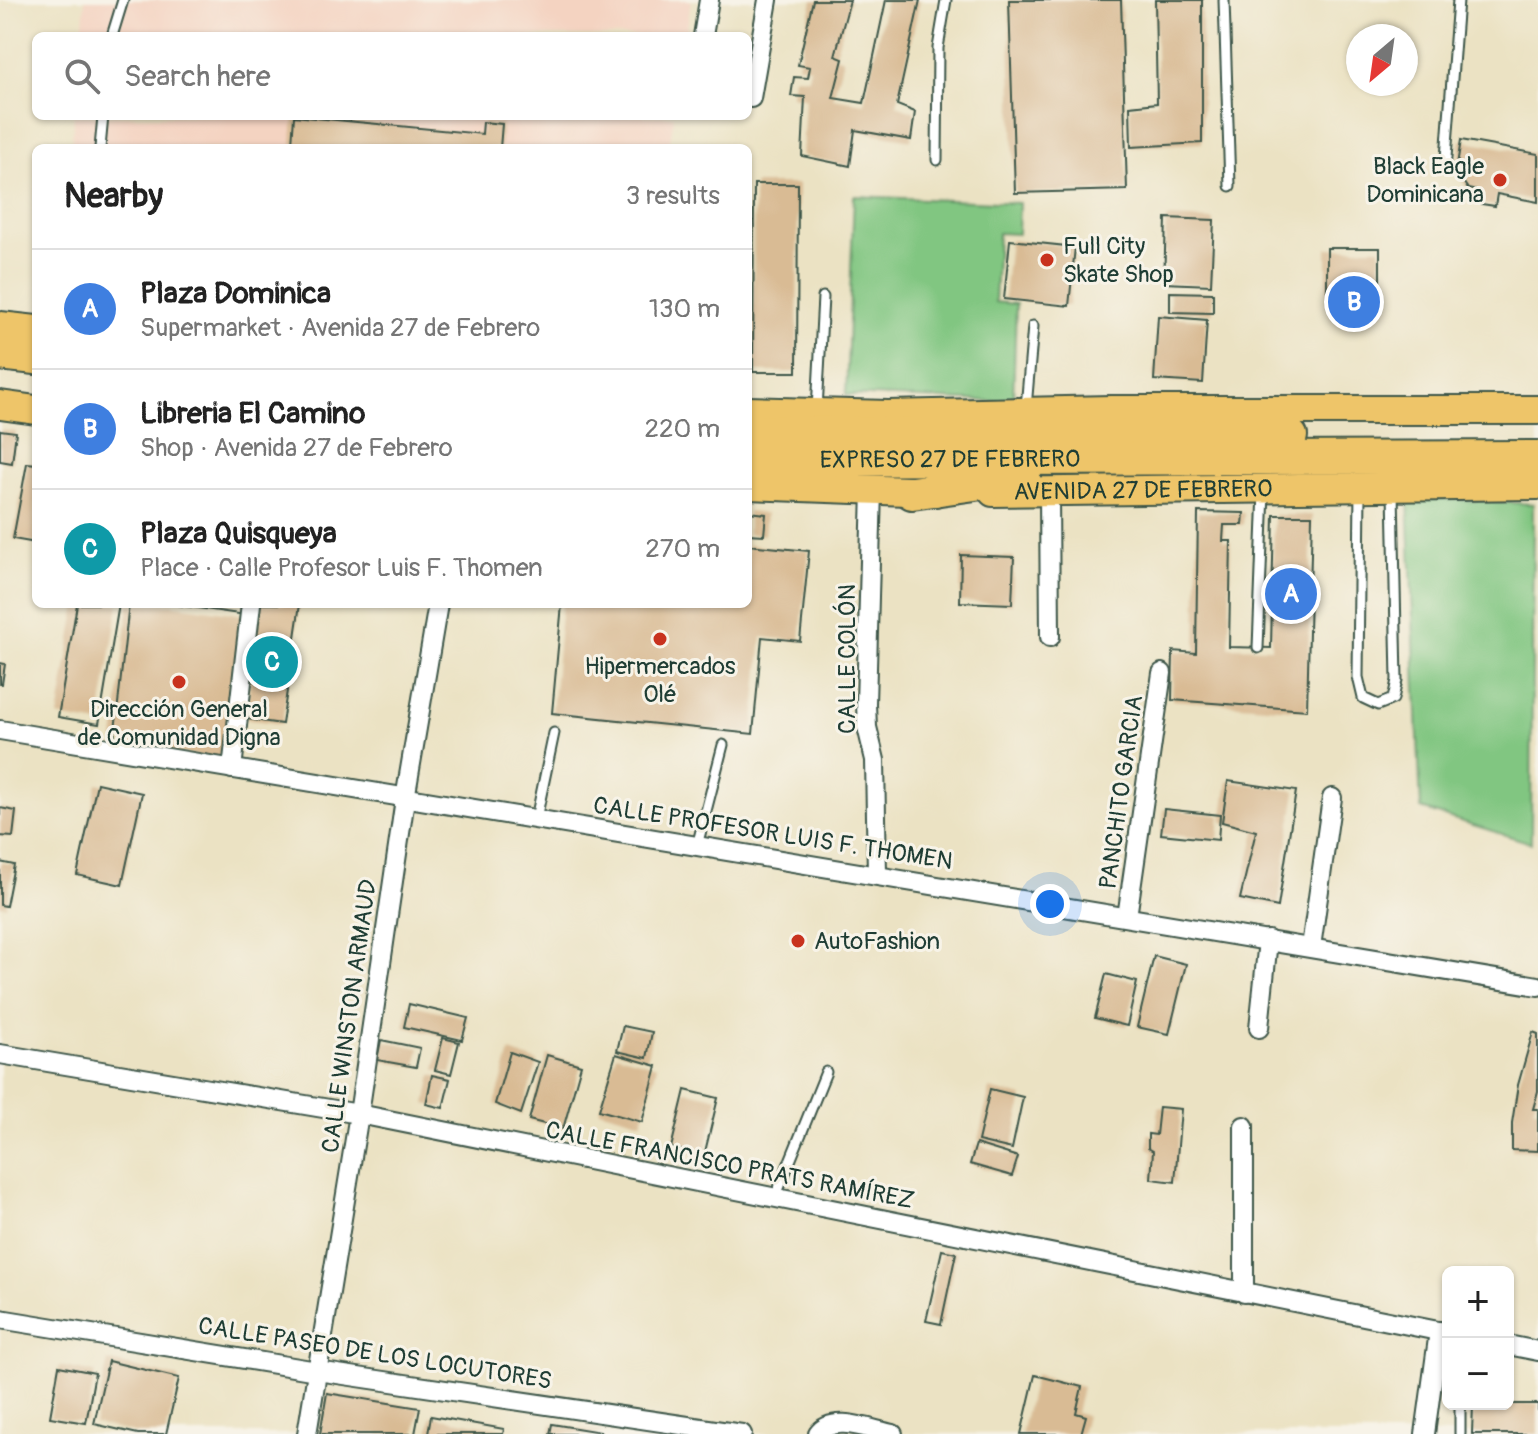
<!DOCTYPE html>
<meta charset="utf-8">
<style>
body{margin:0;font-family:Pangolin,sans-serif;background:#f2f2f2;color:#222}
.controls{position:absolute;right:24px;bottom:24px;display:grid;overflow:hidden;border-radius:12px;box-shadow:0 2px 6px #0004}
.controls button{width:72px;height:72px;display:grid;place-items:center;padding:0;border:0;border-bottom:2px solid #e0e0e0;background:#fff;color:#222;font:40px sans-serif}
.compass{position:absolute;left:1346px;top:24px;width:72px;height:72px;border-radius:50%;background:#fff;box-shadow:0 2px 6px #0004;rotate:209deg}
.you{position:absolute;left:1050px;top:904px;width:28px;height:28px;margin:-20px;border:6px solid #fff;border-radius:50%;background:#1a73e8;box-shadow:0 0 0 12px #1a73e833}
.badge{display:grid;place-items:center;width:52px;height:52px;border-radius:50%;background:#c8321e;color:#fff;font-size:26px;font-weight:700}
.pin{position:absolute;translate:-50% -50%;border:4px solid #fff;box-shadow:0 2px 8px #0006}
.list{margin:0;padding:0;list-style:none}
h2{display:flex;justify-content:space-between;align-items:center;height:104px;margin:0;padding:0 32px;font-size:34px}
h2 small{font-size:26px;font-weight:400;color:#767676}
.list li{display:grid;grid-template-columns:52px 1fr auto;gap:24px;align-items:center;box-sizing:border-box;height:120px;padding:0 32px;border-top:2px solid #e0e0e0}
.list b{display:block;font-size:30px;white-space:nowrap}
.list p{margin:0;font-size:26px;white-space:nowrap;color:#767676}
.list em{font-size:26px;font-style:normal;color:#767676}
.icon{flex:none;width:44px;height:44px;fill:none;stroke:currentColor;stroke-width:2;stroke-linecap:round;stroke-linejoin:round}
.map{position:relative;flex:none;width:1538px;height:1434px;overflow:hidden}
.search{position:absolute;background:#fff;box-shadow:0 2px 6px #0004;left:32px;top:32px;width:720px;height:88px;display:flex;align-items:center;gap:20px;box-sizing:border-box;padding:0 28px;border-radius:12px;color:#767676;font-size:30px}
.panel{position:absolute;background:#fff;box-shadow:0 2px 6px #0004;left:32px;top:144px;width:720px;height:464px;border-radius:12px}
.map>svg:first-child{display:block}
.built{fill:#f4d3c1}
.green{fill:#81c681;stroke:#50825a;stroke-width:2}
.building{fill:#d9bb94}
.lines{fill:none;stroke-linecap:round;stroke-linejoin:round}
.service-casing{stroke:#3e5649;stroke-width:13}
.minor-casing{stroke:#3e5649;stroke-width:22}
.primary-casing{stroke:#3e5649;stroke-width:32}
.motorway-casing{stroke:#3e5649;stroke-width:36}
.service{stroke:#fff;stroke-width:9}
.minor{stroke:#fff;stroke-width:18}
.primary{stroke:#eec569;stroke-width:28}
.motorway{stroke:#eec569;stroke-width:32}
.poi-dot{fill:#c8321e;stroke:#f7f3e8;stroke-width:3}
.labels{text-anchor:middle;stroke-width:6;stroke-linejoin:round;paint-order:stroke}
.poi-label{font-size:24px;fill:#1f3d34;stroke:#f7f3e8;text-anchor:start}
.street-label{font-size:24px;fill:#1f3d34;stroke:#f7f3e8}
</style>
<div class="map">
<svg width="1538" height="1434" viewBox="0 0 1538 1434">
<rect width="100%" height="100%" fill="#f7f3e8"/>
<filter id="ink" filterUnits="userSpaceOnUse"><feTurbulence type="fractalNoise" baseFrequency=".0125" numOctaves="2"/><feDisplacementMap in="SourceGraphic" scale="16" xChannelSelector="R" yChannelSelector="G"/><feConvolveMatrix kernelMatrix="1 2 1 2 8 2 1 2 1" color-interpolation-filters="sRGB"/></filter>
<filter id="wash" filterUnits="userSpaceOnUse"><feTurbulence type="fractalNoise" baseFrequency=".006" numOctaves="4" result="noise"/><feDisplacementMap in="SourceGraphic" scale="32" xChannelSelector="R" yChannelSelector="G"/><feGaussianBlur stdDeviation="1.8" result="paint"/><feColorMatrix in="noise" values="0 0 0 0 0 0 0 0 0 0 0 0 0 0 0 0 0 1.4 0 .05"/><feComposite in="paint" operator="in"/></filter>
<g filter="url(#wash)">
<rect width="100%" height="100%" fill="#ebe2c3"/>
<g class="built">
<path d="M85,0H691L686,36H82Z"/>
<path d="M74,116H674L669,148H71Z"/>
</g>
<g class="green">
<path d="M854,196L1019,203L1018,234L998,233L995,302L1016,304L1013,402L846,395Z"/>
<path d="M1408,497L1533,504L1531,843L1421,809Z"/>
</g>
<g id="blocks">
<g class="building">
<path d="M813,0H850L835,56L843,59L833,98L864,103L886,0H920L897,105L915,112L911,140L855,130L850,166L802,156L805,97L791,96L794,77L808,78L810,67L798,65Z"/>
<path d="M1009,0H1121L1127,190L1015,193Z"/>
<path d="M1155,0H1202V143L1131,147L1130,106L1157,103Z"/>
<path d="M294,116L482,134L483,122L502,124L500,148H333L292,144Z"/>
<path d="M1461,140L1538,154V202L1497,194L1495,206L1475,203L1477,191L1468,189L1456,171Z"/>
<path d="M754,184H798L797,372H753Z"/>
<path d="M1166,218L1214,220L1211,285L1164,283Z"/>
<path d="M1010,240L1075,247L1069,306L1004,299Z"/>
<path d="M1327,248H1380V302L1327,301Z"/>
<path d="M1170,292L1213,293V313L1170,312Z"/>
<path d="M1158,316L1207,320L1203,383L1154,380Z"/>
<path d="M0,430L16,432L12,463L0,461Z"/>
<path d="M27,463L36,464V543L13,539Z"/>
<path d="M748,512L766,514L764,535L748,534Z"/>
<path d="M1198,512L1244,513L1243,525H1224L1223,541H1231L1229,647L1271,648L1274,515H1312L1307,710L1172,700L1173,651L1196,653Z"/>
<path d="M748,545L809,551L800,641L762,637L753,734L552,713L562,604H748Z"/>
<path d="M961,555L1014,557L1012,604L960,602Z"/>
<path d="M77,604H119L99,724L58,717Z"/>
<path d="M129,604H171L246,615L227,762L114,740Z"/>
<path d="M258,604H300L282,724L246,719Z"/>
<path d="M0,663L5,664L2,684H0Z"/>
<path d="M1228,781L1296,791L1278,907L1240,899L1256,831L1222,822Z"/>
<path d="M97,783L142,793L122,885L77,875Z"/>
<path d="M0,808L16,811L13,837L0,836Z"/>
<path d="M1164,809L1220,815L1218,840L1161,834Z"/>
<path d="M0,862L14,865L6,906L0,905Z"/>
<path d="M1154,956L1186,964L1169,1034L1137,1027Z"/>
<path d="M1106,974L1137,982L1127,1026L1095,1018Z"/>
<path d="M409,1004L468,1018L462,1040L404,1027Z"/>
<path d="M623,1026L652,1032L647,1058L617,1051Z"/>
<path d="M1533,1032L1538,1034V1091L1533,1109H1538V1151L1512,1150V1123L1518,1085Z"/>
<path d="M443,1038L459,1042L451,1074L435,1070Z"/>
<path d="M381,1040L420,1048L416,1067L377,1060Z"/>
<path d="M510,1052L538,1062L521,1114L495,1104Z"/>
<path d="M616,1054L657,1066L642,1122L599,1110Z"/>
<path d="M547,1055L581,1065L563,1129L529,1120Z"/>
<path d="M432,1075L450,1079L443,1108L426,1104Z"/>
<path d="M990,1089L1023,1097L1012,1149L978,1141Z"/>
<path d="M685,1090L718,1098L704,1156L671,1148Z"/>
<path d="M1159,1107L1181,1109L1175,1182L1151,1179L1153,1151L1148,1148V1134L1156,1135Z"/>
<path d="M976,1144L1018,1157L1012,1176L970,1164Z"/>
<path d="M942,1250L956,1253L941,1324L926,1321Z"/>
<path d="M108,1361L179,1378L166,1434H138L94,1424Z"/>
<path d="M59,1366L95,1373L86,1423L50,1417Z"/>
<path d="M1035,1375L1082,1387L1076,1413L1086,1416L1081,1434H1021Z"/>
<path d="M327,1393L420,1408L415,1434H320Z"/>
<path d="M1473,1404H1538V1434H1472Z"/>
<path d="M431,1416L504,1429L503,1434H428Z"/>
<path d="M552,1424L601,1432V1434H550Z"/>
</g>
</g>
</g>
<g filter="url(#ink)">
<use href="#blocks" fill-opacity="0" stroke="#3e5649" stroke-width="2"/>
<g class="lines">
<defs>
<g id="service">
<path d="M1224,0L1230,186"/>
<path d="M112,36L123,0"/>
<path d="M100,148L103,116"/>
<path d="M937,160L938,48L946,0"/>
<path d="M1445,171L1458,0"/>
<path d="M1026,408L1033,326"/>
<path d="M817,410L823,297"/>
<path d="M1360,490L1358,677L1363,698L1378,705L1393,699L1397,680L1393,492"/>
<path d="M1258,648L1264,491"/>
<path d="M536,819L554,733"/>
<path d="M697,846L723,745"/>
<path d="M775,1198L826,1072"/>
<path d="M1460,1434V1404"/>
</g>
<g id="minor">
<path d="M703,36L709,0"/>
<path d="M751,98L768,0"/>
<path d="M872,490L866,704L867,727L875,760L877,874"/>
<path d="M1049,491L1050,637"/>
<path d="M0,730L1538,986"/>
<path d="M232,769L251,604"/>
<path d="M1127,917L1162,673"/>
<path d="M1311,947L1332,798"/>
<path d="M1259,1028L1268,940"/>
<path d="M0,1054L359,1114L1448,1333"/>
<path d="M1244,1293V1126"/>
<path d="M0,1319L317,1371L742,1434"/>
<path d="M1508,1345L1538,1351"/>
<path d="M307,1434L359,1114L405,799L438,604"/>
<path d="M818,1434C833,1413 871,1430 893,1434"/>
<path d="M1425,1434L1439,1331"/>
</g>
<g id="primary">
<path d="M0,326L36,330"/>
<path d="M0,405L36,410"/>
<path d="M748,411L888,415L1111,410H1538"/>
<path d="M748,485L935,492"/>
<path id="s1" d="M993,492L1538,485"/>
</g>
<g id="motorway">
<path d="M0,354L36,358"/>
<path d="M748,431L912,434L1291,436"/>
<path id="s2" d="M748,460L1538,457"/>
<path d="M912,493L1024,477"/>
</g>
</defs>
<use href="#service" class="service-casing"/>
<use href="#minor" class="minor-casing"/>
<use href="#primary" class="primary-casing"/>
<use href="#motorway" class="motorway-casing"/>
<use href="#service" class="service"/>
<use href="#minor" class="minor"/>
<use href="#primary" class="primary"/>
<use href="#motorway" class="motorway"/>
</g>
</g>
<g class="poi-dot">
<circle cx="1500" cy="180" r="8"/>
<circle cx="1047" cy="260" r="8"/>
<circle cx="660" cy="639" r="8"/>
<circle cx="179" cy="682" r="8"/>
<circle cx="798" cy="941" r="8"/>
</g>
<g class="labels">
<g class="poi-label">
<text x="1484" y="174" text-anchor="end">Black Eagle<tspan x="1484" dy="28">Dominicana</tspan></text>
<text x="1063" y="254">Full City<tspan x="1063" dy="28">Skate Shop</tspan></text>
<text x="660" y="674" text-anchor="middle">Hipermercados<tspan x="660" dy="28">Olé</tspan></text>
<text x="179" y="717" text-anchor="middle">Dirección General<tspan x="179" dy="28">de Comunidad Digna</tspan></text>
<text x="814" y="949">AutoFashion</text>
</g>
<g class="street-label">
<text dy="8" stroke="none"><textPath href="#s2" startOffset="202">EXPRESO 27 DE FEBRERO</textPath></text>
<text dy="8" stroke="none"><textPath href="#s1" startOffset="150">AVENIDA 27 DE FEBRERO</textPath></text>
<text transform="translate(847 659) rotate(-90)" y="8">CALLE COLÓN</text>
<text transform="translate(1121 792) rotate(-82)" y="8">PANCHITO GARCIA</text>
<text transform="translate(773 833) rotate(9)" y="8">CALLE PROFESOR LUIS F. THOMEN</text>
<text transform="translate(349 1016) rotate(-82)" y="8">CALLE WINSTON ARMAUD</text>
<text transform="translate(730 1165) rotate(11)" y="8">CALLE FRANCISCO PRATS RAMÍREZ</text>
<text transform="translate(375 1353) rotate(9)" y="8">CALLE PASEO DE LOS LOCUTORES</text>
</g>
</g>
</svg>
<div class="controls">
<button>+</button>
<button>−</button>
</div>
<svg class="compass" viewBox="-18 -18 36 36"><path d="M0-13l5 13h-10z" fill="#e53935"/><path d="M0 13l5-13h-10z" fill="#767676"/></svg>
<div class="you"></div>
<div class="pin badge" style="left:1291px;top:594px;background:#3f7fe0">A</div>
<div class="pin badge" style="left:1354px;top:302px;background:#3f7fe0">B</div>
<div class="pin badge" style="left:272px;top:662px;background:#0f9aa8">C</div>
<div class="search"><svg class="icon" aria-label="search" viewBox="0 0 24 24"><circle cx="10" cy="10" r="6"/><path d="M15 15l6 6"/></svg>Search here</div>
<section class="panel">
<h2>Nearby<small>3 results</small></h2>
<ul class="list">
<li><span class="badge" style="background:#3f7fe0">A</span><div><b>Plaza Dominica</b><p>Supermarket · Avenida 27 de Febrero</p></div><em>130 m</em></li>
<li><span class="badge" style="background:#3f7fe0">B</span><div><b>Libreria El Camino</b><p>Shop · Avenida 27 de Febrero</p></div><em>220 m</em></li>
<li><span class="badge" style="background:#0f9aa8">C</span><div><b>Plaza Quisqueya</b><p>Place · Calle Profesor Luis F. Thomen</p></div><em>270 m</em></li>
</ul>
</section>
</div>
